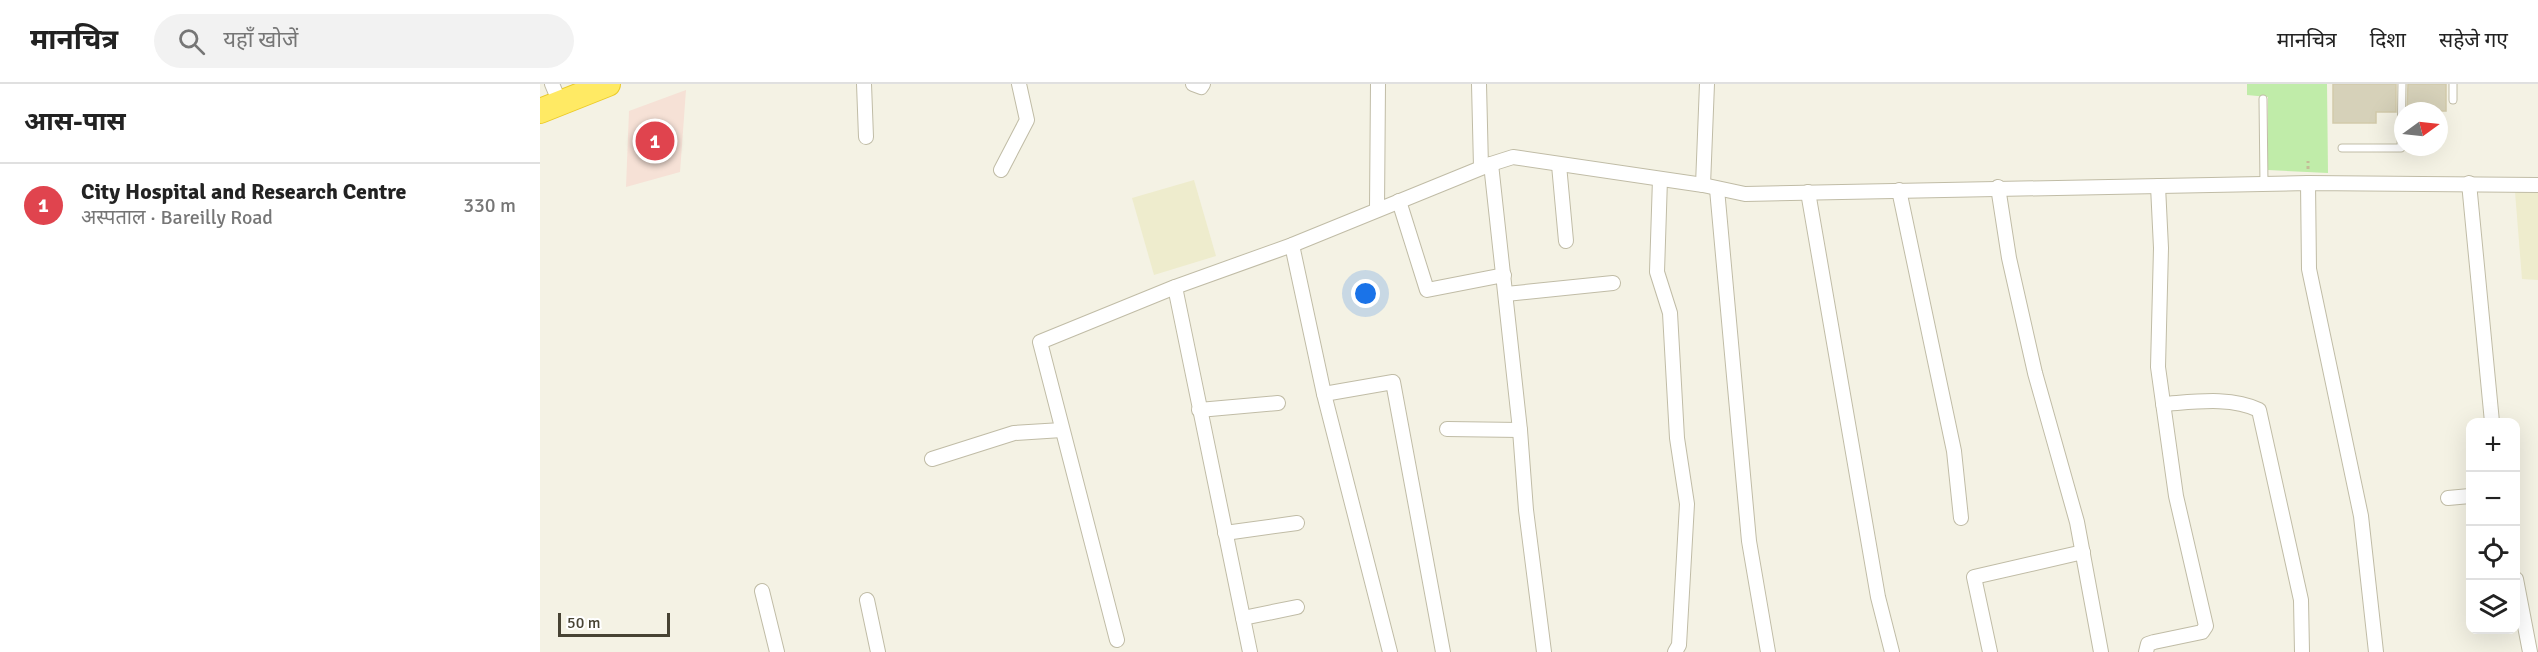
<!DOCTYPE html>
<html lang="hi">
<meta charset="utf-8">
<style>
body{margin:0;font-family:Signika,"Noto Sans Devanagari",sans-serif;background:#f2f2f2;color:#222}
.controls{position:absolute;right:18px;bottom:18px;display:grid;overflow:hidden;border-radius:12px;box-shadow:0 6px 24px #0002}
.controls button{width:54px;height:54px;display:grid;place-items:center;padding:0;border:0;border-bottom:2px solid #e0e0e0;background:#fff;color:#222;font:30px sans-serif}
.compass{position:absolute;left:1854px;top:18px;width:54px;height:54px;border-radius:50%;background:#fff;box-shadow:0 6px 24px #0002;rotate:75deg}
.scale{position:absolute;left:18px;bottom:15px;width:112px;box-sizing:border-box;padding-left:6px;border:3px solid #474333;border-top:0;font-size:16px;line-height:21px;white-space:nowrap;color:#474333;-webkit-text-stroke:4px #fff;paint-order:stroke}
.you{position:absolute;left:826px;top:210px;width:21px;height:21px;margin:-15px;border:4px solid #fff;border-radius:50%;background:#1a73e8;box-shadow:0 0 0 9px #1a73e833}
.badge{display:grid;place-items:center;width:39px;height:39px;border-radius:50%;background:#b45309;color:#fff;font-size:20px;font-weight:700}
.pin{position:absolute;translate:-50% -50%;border:3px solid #fff;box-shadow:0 2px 6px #0006}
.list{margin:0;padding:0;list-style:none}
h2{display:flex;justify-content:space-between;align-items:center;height:78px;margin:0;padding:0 24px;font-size:26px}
h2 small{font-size:20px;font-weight:400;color:#767676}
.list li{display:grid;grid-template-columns:39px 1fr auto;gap:18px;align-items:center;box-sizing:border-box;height:84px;padding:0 24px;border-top:2px solid #e0e0e0}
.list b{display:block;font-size:22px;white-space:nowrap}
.list p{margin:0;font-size:20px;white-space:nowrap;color:#767676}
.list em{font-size:20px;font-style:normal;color:#767676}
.icon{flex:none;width:33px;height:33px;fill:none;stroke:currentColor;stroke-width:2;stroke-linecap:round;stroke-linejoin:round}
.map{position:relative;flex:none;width:1998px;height:568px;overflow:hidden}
header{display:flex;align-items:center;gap:36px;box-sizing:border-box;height:84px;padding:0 30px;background:#fff;border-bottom:2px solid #e0e0e0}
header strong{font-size:28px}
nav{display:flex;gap:33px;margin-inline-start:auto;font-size:21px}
.search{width:420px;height:54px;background:#f2f2f2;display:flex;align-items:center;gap:15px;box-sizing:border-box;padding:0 21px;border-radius:33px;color:#767676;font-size:22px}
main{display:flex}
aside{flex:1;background:#fff}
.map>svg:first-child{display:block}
.education{fill:#eeeccd}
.medical{fill:#f6e1d6}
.green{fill:#c0eca9}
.building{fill:#d6d1b9;stroke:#d2caab;stroke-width:1.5}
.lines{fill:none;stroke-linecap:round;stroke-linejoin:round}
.lane-casing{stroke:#c0bca6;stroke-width:9}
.street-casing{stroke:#c0bca6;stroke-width:16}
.highway-casing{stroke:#ebca27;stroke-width:26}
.path{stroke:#c3bc96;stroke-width:3;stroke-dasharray:3 3;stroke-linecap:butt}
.lane{stroke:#fff;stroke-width:7}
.street{stroke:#fff;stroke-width:14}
.highway{stroke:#ffea64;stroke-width:24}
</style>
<header>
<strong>मानचित्र</strong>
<div class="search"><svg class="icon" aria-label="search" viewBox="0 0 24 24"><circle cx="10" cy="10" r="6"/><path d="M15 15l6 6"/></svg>यहाँ खोजें</div>
<nav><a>मानचित्र</a><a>दिशा</a><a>सहेजे गए</a></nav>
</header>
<main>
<aside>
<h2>आस-पास<small></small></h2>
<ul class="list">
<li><span class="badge" style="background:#e0444e">1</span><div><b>City Hospital and Research Centre</b><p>अस्पताल · Bareilly Road</p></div><em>330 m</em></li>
</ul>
</aside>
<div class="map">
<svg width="1998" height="568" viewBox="0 0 1998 568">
<rect width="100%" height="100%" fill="#f4f2e4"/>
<g class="education">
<path d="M654,96L676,172L614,191L592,114Z"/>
<path d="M1975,108H1998V196L1982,195Z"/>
</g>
<path class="medical" d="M146,6L140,88L86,103L89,27Z"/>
<path class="green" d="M1707,0H1787L1788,89L1728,86V13L1707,11Z"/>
<g class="building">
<path d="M1793,0H1856V28H1836V39H1793Z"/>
<path d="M1868,0H1906V27H1867Z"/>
</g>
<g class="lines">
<defs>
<g id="lane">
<path d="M1723,15L1724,100"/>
<path d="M1913,16V0"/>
<path d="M1802,64H1861L1862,0"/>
</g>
<g id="street">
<path d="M12,0L20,19"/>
<path d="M324,0L326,53"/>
<path d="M653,0L661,3L663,0"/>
<path d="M939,0L941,83"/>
<path d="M951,80L980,346L986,426L1004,568"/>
<path d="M1019,81L1026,157"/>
<path d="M461,86L487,36L479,0"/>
<path d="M1120,95L1117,188L1130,229L1137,354L1147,420L1139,561L1135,568"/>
<path d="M1768,99L1769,185L1821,432L1836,568"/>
<path d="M1929,99L1952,338"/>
<path d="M1163,101L1167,0"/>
<path d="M1458,103L1469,174L1495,289L1537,438L1561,568"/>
<path d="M1177,105L1209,457L1228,568"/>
<path d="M1359,106L1414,367L1421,434"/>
<path d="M1268,108L1338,513L1352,568"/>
<path d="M859,117L887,206L964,191"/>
<path d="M837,125L838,0"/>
<path d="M752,161L784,310L850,568"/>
<path d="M635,203L710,568"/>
<path d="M966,210L1073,199"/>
<path d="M784,310L853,298L903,568"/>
<path d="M1623,320C1653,318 1691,312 1719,326L1761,516L1762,568"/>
<path d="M659,326L738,319"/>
<path d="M907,345L980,346"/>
<path d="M392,375L474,349L522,346"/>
<path d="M1908,414L1930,412"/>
<path d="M685,449L757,439"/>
<path d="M1976,495L1990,568"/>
<path d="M222,507L237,568"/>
<path d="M327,516L338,568"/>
<path d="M703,534L757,523"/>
<path d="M577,556L500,258L635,203L752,161L951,80L973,73L1163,101L1205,110L1768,99L1998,101"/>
<path d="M1450,568L1434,493L1543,468"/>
<path d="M1606,568L1608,560L1614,558L1662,548L1666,542L1636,412L1618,283L1621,164L1618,102"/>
</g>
<path id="highway" d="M0,27L68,0"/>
</defs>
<use href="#lane" class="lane-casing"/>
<use href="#street" class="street-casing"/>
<use href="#highway" class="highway-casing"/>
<path class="path" d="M1768,85V77"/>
<use href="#lane" class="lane"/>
<use href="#street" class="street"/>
<use href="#highway" class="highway"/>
</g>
</svg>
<div class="controls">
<button>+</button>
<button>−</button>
<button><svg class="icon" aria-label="locate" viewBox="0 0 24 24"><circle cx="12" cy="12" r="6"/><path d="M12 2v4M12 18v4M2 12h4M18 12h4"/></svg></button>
<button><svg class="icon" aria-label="layers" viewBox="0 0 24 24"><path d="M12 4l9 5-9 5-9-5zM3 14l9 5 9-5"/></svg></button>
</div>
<svg class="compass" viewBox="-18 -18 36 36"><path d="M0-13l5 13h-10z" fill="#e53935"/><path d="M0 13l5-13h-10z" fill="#767676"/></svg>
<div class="scale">50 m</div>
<div class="you"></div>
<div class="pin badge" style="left:115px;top:57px;background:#e0444e">1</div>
</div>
</main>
